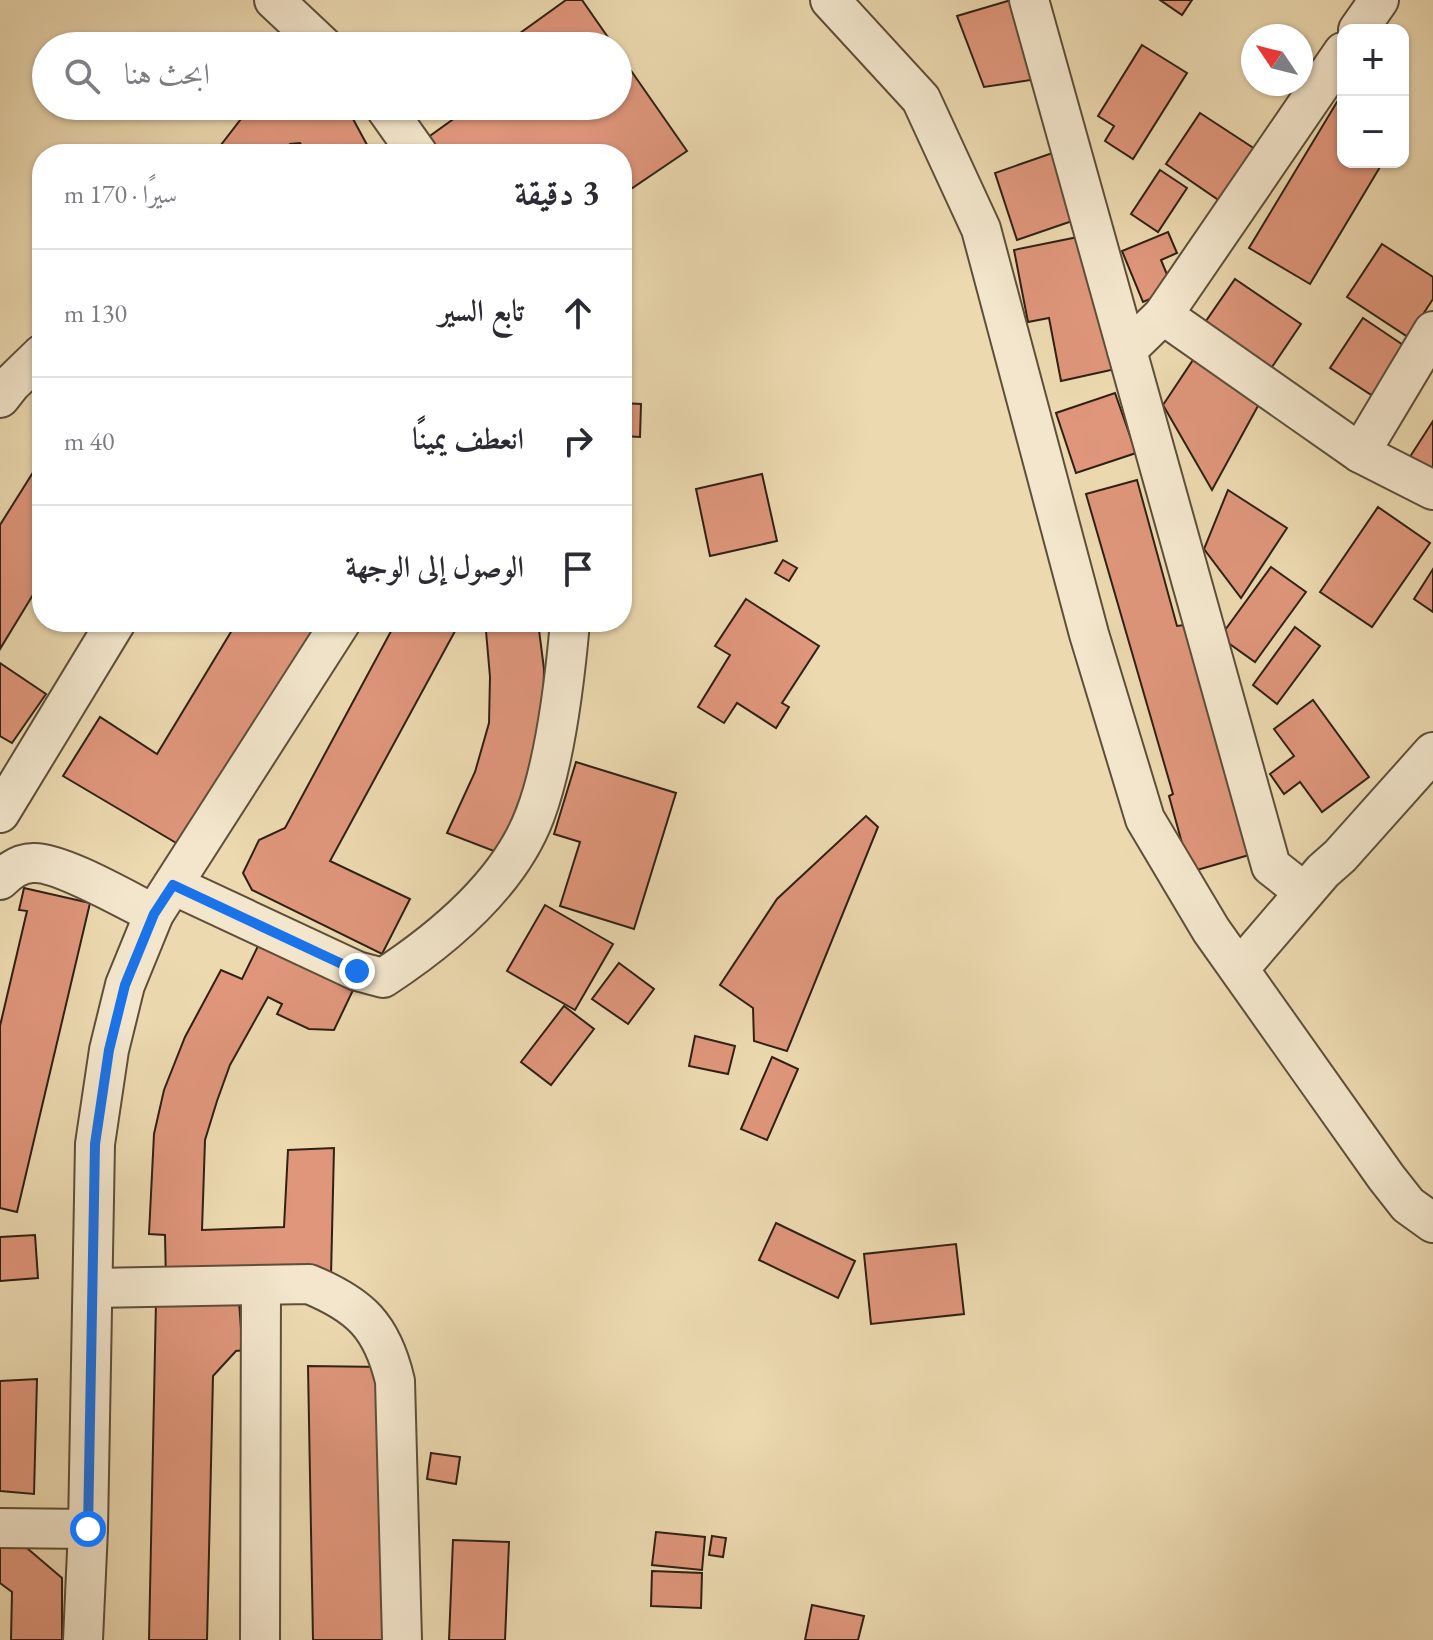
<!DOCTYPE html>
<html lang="ar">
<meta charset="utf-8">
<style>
body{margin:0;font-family:"EB Garamond",Amiri,serif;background:#f7f7f7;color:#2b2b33;direction:rtl}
.controls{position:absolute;right:24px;top:24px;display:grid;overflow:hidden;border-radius:16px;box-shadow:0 2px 6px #0004}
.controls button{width:72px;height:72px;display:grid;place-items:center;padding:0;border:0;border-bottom:2px solid #e1e1e2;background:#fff;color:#2b2b33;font:40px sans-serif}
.compass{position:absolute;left:1241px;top:24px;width:72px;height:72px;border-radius:50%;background:#fff;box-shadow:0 2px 6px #0004;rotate:305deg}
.stop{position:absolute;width:24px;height:24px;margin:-18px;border:6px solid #1a73e8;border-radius:50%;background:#fff}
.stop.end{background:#1a73e8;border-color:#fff;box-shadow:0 2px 8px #0008}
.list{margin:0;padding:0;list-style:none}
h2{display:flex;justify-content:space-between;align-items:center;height:104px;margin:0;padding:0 32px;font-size:34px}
h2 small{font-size:26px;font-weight:400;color:#7c7c81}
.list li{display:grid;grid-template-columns:52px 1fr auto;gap:24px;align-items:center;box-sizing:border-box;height:128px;padding:0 32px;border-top:2px solid #e1e1e2}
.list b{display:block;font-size:30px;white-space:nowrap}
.list em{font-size:26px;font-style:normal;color:#7c7c81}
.icon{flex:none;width:44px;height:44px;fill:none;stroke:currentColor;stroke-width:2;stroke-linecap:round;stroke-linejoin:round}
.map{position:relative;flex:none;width:1433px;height:1640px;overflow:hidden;direction:ltr}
.search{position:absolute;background:#fff;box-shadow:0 2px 6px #0004;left:32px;top:32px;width:600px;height:88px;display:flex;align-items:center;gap:20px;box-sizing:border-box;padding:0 28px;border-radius:44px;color:#7c7c81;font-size:30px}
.panel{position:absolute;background:#fff;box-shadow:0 2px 6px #0004;left:32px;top:144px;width:600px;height:488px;border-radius:32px;direction:rtl}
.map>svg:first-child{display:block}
.building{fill:#df967b;stroke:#2f2113;stroke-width:2}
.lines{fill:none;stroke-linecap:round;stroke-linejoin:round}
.minor-casing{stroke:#5e4f3a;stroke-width:42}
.minor{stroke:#f3e6cc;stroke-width:38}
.route{stroke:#1a73e8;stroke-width:10}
</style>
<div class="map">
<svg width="1433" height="1640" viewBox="0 0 1433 1640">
<rect width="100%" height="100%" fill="#ecd9b0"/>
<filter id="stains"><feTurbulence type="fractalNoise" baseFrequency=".0025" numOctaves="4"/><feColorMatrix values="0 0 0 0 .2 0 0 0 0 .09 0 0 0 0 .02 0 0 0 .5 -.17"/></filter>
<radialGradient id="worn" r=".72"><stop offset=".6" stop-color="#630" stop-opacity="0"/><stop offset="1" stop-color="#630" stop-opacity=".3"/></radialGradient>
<g class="building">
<path d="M566,0H582L614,46H502Z"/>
<path d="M1011,0H1024L1044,78L984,87L957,16Z"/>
<path d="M1160,0H1192L1182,15Z"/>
<path d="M1142,45L1187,73L1133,159L1105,141L1114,126L1098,116Z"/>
<path d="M618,52L687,151L622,195V154H438L427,138L452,120L442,106H618Z"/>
<path d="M1343,92V162H1383L1310,284L1249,248Z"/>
<path d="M251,106H346L372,154H307L300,143L290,144L283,154H214Z"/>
<path d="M1200,113L1255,149L1220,201L1166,164Z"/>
<path d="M1061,150L1075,220L1017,240L995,173Z"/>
<path d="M1160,170L1187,188L1158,232L1131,214Z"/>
<path d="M1168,232L1177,253L1161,260L1173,289L1143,302L1122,251Z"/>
<path d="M1083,236L1120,368L1061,381L1049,318L1028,322L1014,250Z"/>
<path d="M1382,244L1433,277V299L1408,337L1347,297Z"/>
<path d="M1235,279L1301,324L1264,379L1197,334Z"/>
<path d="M1363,318L1412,351L1379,400L1330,368Z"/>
<path d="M1193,360L1259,404L1212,490L1163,405Z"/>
<path d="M1115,393L1136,453L1076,473L1056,413Z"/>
<path d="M622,403L641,404L640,437L622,436Z"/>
<path d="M1433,421V480L1406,463Z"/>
<path d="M42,458V580L0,649V525Z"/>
<path d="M762,474L777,541L710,556L696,489Z"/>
<path d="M1137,480L1177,626L1184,625L1249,855L1190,872L1169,796L1173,794L1086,494Z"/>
<path d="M1228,490L1287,528L1241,598L1204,549Z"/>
<path d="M1378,507L1430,543L1372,627L1320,592Z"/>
<path d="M783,560L797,568L789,581L775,573Z"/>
<path d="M1271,567L1306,592L1255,662L1220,637Z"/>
<path d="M1433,569V612L1414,599Z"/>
<path d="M746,599L819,646L782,703L789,707L776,728L737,703L724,723L698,707L730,655L715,646Z"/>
<path d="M237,622H319L183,847L63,776L100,717L157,754Z"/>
<path d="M396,622H460L330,861L410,899L382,954L252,890L243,873L259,840L285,828Z"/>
<path d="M481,622H538L544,669L543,718L526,783L499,853L447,833L475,772L489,723L490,677L486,631Z"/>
<path d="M1295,627L1320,646L1277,704L1253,685Z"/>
<path d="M0,663L46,694L12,743L0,736Z"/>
<path d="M1313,700L1369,777L1322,812L1300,782L1284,794L1270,774L1294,756L1274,729Z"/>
<path d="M576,762L676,793L634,929L560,906L580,842L554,834Z"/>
<path d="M866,816L878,827L787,1051L754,1041L753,1008L720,985L777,899Z"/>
<path d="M24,888L90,903L17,1212L0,1208V1026L27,911L19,910Z"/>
<path d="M545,905L613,944L575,1010L507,971Z"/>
<path d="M259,944L354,988L334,1030L309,1029L277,1014L282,1004L268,997L230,1065L217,1101L205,1140L202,1230L284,1227L288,1150L334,1148L331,1276L166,1282L165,1235L149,1234L154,1134L164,1090L185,1037L221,970L242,979Z"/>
<path d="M619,963L654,989L628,1024L592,999Z"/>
<path d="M564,1006L594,1029L551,1085L521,1062Z"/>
<path d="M695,1036L735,1046L728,1074L689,1066Z"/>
<path d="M772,1057L798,1069L767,1140L741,1129Z"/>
<path d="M776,1223L855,1261L838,1298L759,1260Z"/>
<path d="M35,1235L38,1278L0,1281V1237Z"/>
<path d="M956,1244L964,1314L871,1324L864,1254Z"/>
<path d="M156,1301H239L241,1329H254L255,1349L236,1351L213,1376L207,1640H149Z"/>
<path d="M308,1366L384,1367L390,1640H313Z"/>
<path d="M37,1379L34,1494L0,1491V1381Z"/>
<path d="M431,1453L460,1457L456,1484L427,1479Z"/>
<path d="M656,1532L705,1537L702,1570L652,1565Z"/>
<path d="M712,1536L726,1538L723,1557L709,1555Z"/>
<path d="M453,1540L509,1542L505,1640H449Z"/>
<path d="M21,1543L62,1578V1640H11L12,1592L0,1583V1544Z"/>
<path d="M652,1571L702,1573L701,1608L651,1606Z"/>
<path d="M812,1605L864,1616L858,1640H805Z"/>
</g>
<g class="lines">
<defs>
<g id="minor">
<path d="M274,0L323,46"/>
<path d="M830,0L921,99L981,229L1089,634L1145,819L1211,930L1386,1177L1408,1205L1433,1223"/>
<path d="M1029,0L1271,866L1304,892"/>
<path d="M1358,30L1379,0"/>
<path d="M384,106L418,154"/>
<path d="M1163,315L1360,453L1433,490"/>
<path d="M1127,350L1163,315L1343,52"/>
<path d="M0,398L11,384L42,354"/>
<path d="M1360,453L1433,331"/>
<path d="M0,813L116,622"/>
<path d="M0,880C8,872 20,863 33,863C59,861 128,901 154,914"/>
<path d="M173,885L357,971L383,978C444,938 509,884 535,815C555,762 565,679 570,622"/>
<path d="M1239,969L1323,871L1340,856L1433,752"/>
<path d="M93,1288L309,1284C360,1305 382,1326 395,1381L402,1640"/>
<path d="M0,1528L88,1529"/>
<path d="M83,1640L88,1529L95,1144L109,1050L125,985L154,914L341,622"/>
<path d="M260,1640L261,1285"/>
</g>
</defs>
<use href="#minor" class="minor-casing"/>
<use href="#minor" class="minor"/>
</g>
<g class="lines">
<path class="route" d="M88,1529L95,1144L109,1050L125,985L154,914L173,885L357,971"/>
</g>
<rect width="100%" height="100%" filter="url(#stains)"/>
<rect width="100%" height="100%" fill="url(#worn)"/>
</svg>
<div class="controls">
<button>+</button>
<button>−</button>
</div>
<svg class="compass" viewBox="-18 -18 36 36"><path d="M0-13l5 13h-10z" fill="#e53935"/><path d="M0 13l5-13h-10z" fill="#7c7c81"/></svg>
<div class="stop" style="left:88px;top:1529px"></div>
<div class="stop end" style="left:357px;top:971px"></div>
<div class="search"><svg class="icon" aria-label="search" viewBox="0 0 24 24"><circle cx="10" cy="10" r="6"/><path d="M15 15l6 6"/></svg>ابحث هنا</div>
<section class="panel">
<h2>3 دقيقة<small>سيرًا · 170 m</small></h2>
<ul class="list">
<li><svg class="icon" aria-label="ahead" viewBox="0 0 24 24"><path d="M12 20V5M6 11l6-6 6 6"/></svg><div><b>تابع السير</b></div><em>130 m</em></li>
<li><svg class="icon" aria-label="right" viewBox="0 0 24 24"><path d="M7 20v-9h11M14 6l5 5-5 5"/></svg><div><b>انعطف يمينًا</b></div><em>40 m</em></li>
<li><svg class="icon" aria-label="arrive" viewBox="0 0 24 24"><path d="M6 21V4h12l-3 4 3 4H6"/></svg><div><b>الوصول إلى الوجهة</b></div></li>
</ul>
</section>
</div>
